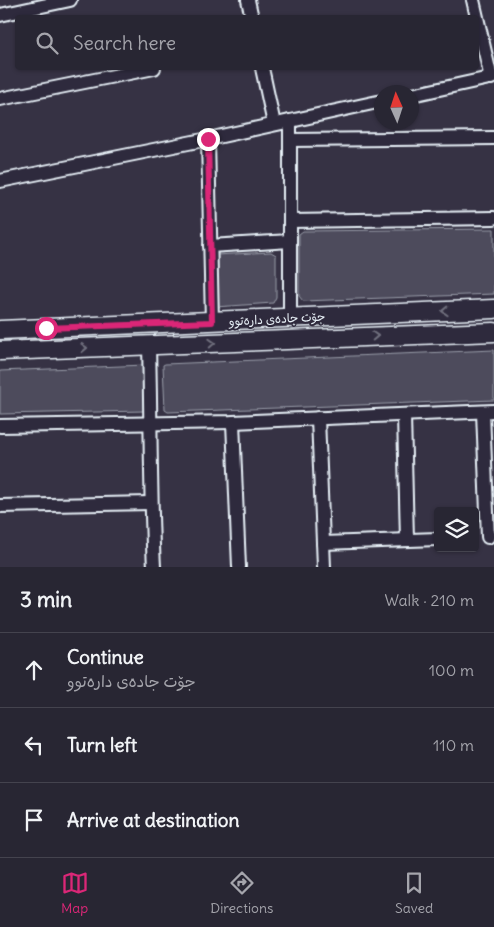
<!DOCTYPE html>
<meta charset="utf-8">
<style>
body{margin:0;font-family:Delius,"Playpen Sans Arabic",sans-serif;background:#302e3b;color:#f1f3f6}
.controls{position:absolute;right:15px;bottom:15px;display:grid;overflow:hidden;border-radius:5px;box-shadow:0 1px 4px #0004}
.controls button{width:45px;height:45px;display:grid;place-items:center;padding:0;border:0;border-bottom:1px solid #44434e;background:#282633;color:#f1f3f6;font:25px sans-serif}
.compass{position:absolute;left:374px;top:85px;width:45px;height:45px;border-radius:50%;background:#282633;box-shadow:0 1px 4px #0004;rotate:357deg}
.stop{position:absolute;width:15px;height:15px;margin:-11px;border:4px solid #db2777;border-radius:50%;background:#fff}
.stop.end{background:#db2777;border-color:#fff;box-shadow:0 1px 5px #0008}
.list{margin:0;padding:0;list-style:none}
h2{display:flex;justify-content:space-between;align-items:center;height:65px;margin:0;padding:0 20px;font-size:21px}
h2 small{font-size:16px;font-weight:400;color:#a5a5ac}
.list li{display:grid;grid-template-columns:32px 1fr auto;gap:15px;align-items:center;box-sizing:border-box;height:75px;padding:0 20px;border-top:1px solid #44434e}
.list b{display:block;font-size:19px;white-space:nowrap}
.list p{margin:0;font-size:16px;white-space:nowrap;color:#a5a5ac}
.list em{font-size:16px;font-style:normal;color:#a5a5ac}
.icon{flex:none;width:28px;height:28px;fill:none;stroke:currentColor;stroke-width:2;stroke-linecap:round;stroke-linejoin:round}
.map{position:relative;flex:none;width:494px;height:567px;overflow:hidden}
.search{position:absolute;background:#282633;box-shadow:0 1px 4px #0004;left:15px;right:15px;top:15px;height:55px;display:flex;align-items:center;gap:12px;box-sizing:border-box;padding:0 18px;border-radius:5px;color:#a5a5ac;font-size:19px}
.sheet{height:290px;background:#282633}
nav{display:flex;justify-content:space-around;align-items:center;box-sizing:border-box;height:70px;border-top:1px solid #44434e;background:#282633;font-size:14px;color:#a5a5ac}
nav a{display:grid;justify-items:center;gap:2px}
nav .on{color:#db2777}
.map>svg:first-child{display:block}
.green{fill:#4d4b5c;stroke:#9a9eaa}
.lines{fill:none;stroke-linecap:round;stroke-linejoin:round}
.street-casing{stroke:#e8f1f8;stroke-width:16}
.secondary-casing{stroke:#e8f1f8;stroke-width:21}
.street{stroke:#2f2a3d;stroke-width:12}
.secondary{stroke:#2f2a3d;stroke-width:18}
.oneway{stroke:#70707e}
.route{stroke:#db2777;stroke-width:6}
.labels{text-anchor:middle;stroke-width:4;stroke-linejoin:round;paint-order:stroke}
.street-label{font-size:12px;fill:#e8f1f8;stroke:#2f2a3d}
</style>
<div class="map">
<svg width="494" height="567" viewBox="0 0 494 567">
<rect width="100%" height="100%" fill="#363244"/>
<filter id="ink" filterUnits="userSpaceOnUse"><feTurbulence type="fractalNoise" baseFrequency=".02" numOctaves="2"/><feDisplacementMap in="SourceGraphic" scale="10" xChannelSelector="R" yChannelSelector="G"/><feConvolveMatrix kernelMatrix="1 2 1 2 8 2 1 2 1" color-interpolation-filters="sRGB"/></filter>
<g filter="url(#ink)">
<g class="green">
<path d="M494,229V294L303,301L299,296V234L303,231Z"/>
<path d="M271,252L276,255V297L273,303L215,307L216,255Z"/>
<path d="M494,350V400L168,412L165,410L163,365L165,364Z"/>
<path d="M145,365L144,411L0,414V371Z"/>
</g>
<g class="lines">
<defs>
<g id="street">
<path d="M248,0L252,18"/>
<path d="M473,0L491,78"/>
<path d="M0,15L70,0"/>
<path d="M262,68L274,124"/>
<path d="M412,95L494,77"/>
<path d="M0,99L154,68"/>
<path d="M290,121V318"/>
<path d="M208,139L212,322"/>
<path d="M290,140L494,138"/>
<path d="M0,181L208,139L382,101"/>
<path d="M290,221L494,218"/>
<path d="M210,246L290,241"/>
<path d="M149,346C151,420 150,493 154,567"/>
<path d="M483,412L488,537"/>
<path d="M404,415L407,540"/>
<path d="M318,418L324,567"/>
<path d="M233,422L239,567"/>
<path d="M0,426L233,422L494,411"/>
<path d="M0,506L151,503"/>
<path d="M323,543L438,539"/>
</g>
<g id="secondary">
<path d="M0,330L494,309"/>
<path d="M0,351L494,332"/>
</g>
</defs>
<use href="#street" class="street-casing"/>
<use href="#secondary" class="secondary-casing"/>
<use href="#street" class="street"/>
<use href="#secondary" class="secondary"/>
</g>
<defs><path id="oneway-chevron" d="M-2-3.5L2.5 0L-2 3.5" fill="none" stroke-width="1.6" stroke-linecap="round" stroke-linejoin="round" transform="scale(1.25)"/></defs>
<g class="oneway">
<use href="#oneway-chevron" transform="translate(445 311) rotate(178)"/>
<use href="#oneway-chevron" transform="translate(375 336) rotate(-2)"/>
<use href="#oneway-chevron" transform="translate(212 343) rotate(-3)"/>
<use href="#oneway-chevron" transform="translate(84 348) rotate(-2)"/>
</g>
</g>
<g class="lines" filter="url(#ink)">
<path class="route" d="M46,328L212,322L208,139"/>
</g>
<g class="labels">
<g class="street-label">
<text transform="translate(277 319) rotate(-3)" y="4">جۆت جادەی دارەتوو</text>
</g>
</g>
</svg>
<div class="controls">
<button><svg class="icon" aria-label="layers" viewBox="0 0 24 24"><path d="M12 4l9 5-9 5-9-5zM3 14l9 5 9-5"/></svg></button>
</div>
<svg class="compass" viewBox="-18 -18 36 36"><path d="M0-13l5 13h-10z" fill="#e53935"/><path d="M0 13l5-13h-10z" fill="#a5a5ac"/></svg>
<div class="stop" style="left:46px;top:328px"></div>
<div class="stop end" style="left:208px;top:139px"></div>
<div class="search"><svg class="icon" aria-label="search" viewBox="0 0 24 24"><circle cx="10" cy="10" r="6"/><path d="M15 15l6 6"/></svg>Search here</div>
</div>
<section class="sheet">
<h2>3 min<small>Walk · 210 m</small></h2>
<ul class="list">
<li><svg class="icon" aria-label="ahead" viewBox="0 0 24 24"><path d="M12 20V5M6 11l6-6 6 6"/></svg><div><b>Continue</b><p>جۆت جادەی دارەتوو</p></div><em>100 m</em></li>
<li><svg class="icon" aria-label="left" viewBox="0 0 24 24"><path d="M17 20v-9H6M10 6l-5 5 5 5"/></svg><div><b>Turn left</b></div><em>110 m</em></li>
<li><svg class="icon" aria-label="arrive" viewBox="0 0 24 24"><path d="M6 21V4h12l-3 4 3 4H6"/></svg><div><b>Arrive at destination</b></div></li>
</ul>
</section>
<nav>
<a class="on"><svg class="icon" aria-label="map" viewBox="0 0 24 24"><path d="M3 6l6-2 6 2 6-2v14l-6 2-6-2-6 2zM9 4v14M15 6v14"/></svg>Map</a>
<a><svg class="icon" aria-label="directions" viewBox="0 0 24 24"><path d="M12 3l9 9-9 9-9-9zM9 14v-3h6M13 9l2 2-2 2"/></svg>Directions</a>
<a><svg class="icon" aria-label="saved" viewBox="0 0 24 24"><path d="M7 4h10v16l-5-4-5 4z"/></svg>Saved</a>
</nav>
